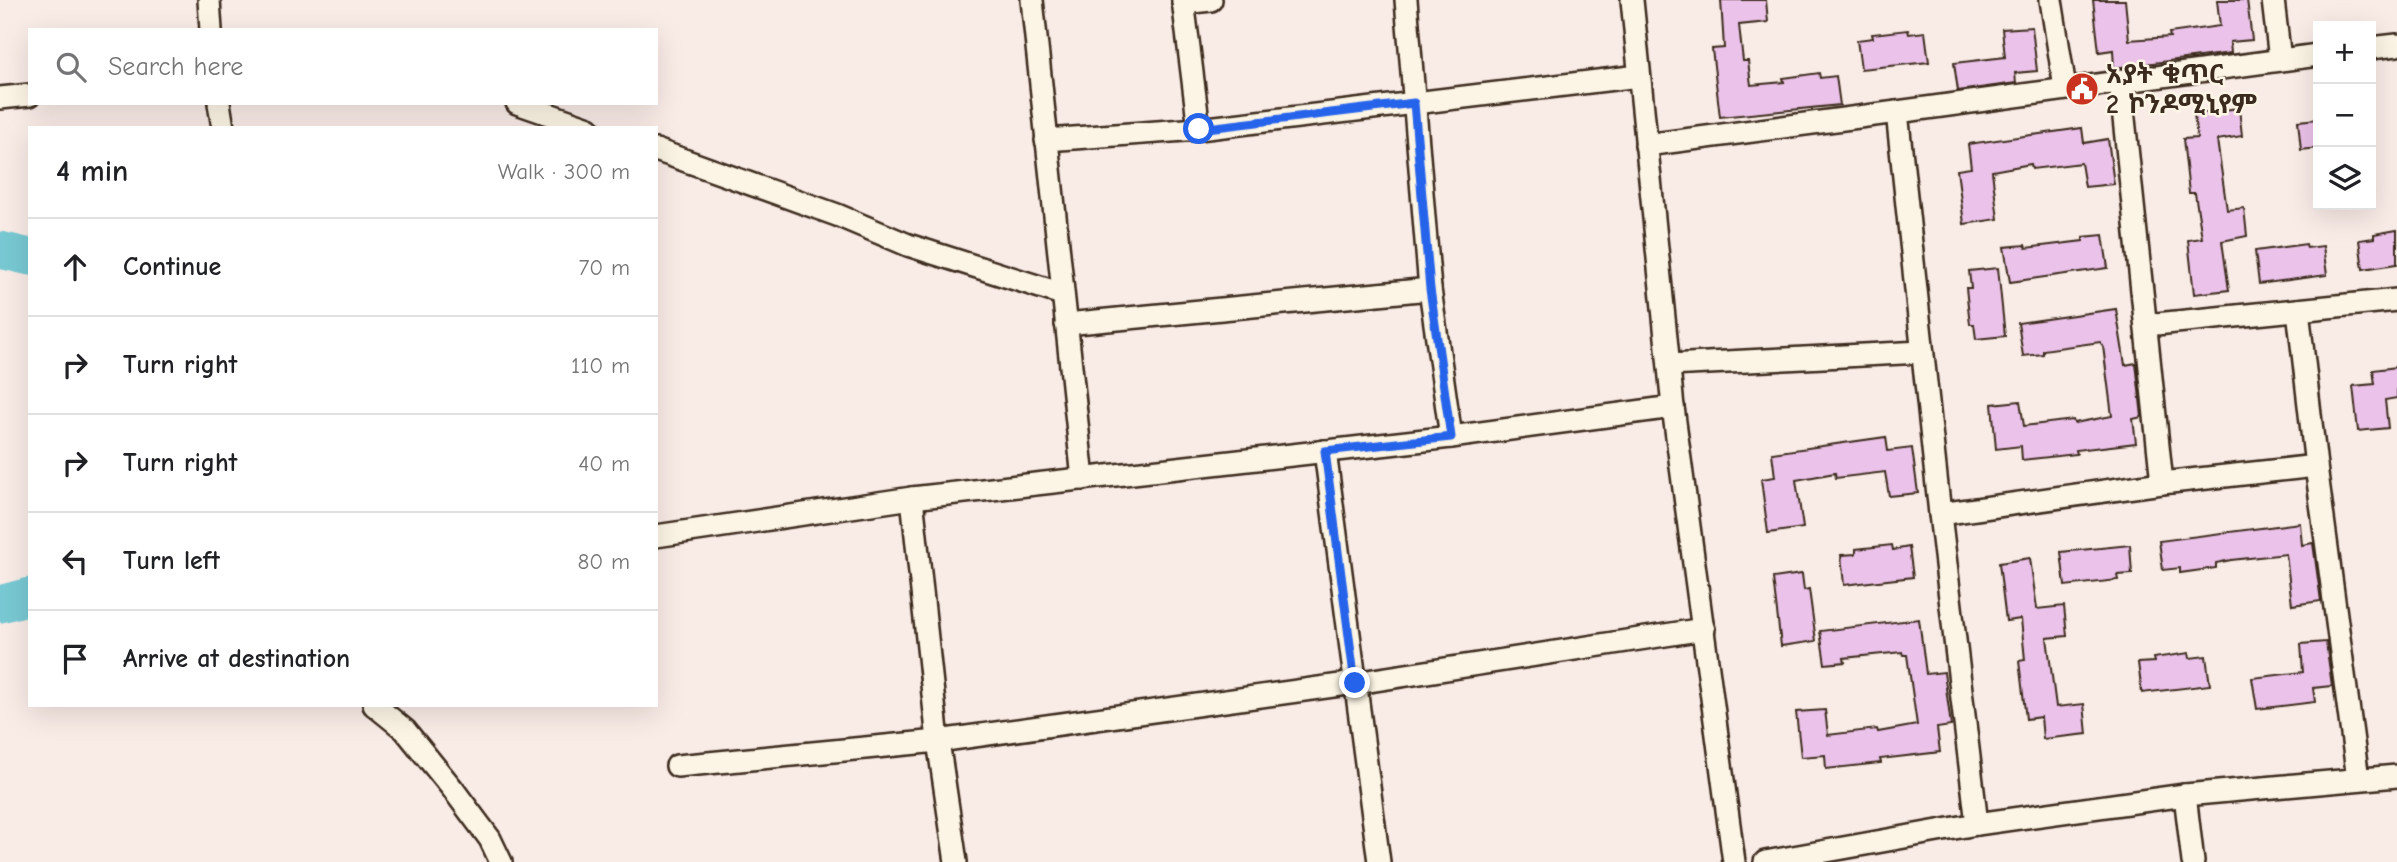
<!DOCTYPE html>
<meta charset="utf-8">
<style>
body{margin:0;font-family:"Comic Neue","Noto Sans Ethiopic",sans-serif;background:#f6f6f6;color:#202124}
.controls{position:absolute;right:21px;top:21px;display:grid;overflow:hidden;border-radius:0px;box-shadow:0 7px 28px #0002}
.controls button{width:63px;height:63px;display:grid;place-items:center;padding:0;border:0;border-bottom:2px solid #e0e0e0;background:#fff;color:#202124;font:35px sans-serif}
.stop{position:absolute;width:21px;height:21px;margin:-16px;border:5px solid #2563eb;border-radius:50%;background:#fff}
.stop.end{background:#2563eb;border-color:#fff;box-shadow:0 2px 7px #0008}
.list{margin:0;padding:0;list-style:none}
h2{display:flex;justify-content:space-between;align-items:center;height:91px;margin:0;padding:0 28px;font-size:30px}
h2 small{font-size:23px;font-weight:400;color:#757577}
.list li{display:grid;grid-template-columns:46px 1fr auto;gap:21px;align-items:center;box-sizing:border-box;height:98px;padding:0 28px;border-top:2px solid #e0e0e0}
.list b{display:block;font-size:26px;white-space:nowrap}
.list em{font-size:23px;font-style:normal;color:#757577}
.icon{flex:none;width:38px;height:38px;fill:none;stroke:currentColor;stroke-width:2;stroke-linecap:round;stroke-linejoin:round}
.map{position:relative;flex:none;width:2397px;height:862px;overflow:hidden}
.search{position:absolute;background:#fff;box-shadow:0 7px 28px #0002;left:28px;top:28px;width:630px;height:77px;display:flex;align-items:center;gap:18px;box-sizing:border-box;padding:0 24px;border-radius:0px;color:#757577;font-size:26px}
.panel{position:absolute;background:#fff;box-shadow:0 7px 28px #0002;left:28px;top:126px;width:630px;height:581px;border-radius:0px}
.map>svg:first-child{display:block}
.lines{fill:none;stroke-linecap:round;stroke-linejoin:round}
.river{stroke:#78c9d3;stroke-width:37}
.building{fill:#ebc2e9;stroke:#3b2a1e;stroke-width:2}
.street-casing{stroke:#3b2a1e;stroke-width:26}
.street{stroke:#fcf5e5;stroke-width:21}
.route{stroke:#2563eb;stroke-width:9}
.labels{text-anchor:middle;stroke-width:5;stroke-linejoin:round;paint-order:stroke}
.poi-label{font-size:26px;font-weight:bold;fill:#3b2a1e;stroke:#fcf5e5;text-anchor:start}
</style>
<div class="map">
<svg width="2397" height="862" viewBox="0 0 2397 862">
<rect width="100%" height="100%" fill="#f9ebe6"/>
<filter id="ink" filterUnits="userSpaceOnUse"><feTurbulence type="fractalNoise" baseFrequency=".0143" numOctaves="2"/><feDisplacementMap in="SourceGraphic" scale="14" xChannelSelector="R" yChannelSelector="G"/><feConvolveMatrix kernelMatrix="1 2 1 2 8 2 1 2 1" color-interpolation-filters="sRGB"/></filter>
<g filter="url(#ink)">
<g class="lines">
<g class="river">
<path d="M0,250L30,257"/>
<path d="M0,604L30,596"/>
</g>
</g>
<g class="building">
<path d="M1721,0H1766L1768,22L1739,25L1743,61H1748L1751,85L1784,82L1783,78L1819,73L1820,78L1836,76L1840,105L1720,117L1712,49L1724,48Z"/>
<path d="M2093,0H2125L2129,40L2170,37L2169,33L2220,26L2217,0H2247L2252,40L2230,42L2231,53L2114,68L2113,50L2099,52Z"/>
<path d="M2032,27L2037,71L2015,73L2016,83L1958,91L1954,63L2005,57L2002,29Z"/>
<path d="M1908,30L1909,34L1925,32L1929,62L1861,69L1857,40L1873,38L1872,34Z"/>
<path d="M2239,108L2242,136L2217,140L2227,210L2244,208L2247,236L2222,241L2229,290L2194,294L2188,240L2202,238L2195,193H2189L2183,139L2197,138L2194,114Z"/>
<path d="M2318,119V148L2301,150L2298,121Z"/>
<path d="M2082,128L2084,143L2108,139L2114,184L2085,187L2081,163L2032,169L2031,164L1992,171L1998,219L1964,224L1957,170L1971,168L1968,144Z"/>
<path d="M2397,230V264L2363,269L2359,240L2374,238V234Z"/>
<path d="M2103,235L2108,268L2010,282L2004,247L2025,245L2026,248L2083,241V237Z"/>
<path d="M2306,244L2307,248L2323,246L2327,275L2259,284L2255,251Z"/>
<path d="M1998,268L2005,336L1976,339L1974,324H1970L1966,288H1971L1969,271Z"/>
<path d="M2116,309L2125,365L2136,363L2142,417L2133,419L2136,443L2076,450L2077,454L2022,460L2021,446L1996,449L1992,404L2020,401L2024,426L2073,420L2074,423L2112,416L2103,346L2100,342L2043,350V354L2023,356L2018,323Z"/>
<path d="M2397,367V398L2385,400L2388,428L2358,431L2353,386L2375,384L2373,370Z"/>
<path d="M1886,437L1888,451L1912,448L1918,493L1889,496L1885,472L1836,478L1835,473L1796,480L1803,528L1768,533L1761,479L1775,477L1772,453Z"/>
<path d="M2300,523L2302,545L2313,543L2321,601L2292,605L2286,554L2231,560L2216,563V568L2180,573V568L2163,570L2159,541Z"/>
<path d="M1892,545L1893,550L1909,547L1913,577L1844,585L1841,555L1856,554V549Z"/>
<path d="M2130,545L2132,574L2117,575L2118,580L2065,586L2061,552Z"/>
<path d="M2030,558L2037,609L2064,606L2067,636L2047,638L2056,707L2084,704L2087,734L2043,739L2041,717L2026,719L2019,661L2025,660L2021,619L2006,621L1999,563Z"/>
<path d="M1802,574L1804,590L1809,589L1816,641L1781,646L1773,578Z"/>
<path d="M1919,619L1926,674L1944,672L1951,726L1937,728L1940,752L1880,759L1881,763L1826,769L1825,755L1801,757L1796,712L1825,710L1828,735L1877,729L1878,732L1917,725L1907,655H1903L1902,652L1844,658L1845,662L1825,664L1820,631Z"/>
<path d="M2326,642L2332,686L2313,688L2315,702L2257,709L2252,678L2303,672L2301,644Z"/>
<path d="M2189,653L2190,658L2206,656L2210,685L2142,693L2138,663L2154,662L2153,658Z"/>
</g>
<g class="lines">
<defs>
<g id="street">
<path d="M209,0L211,30"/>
<path d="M1032,0L1083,479"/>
<path d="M1183,0L1199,129"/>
<path d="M1406,0L1430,289L1451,437"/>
<path d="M1632,0L1673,407L1734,862"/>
<path d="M2051,0L2065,88"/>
<path d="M2273,0L2280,60"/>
<path d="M1183,3L1211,0"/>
<path d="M2371,48L2397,45"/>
<path d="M2120,80L2162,483"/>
<path d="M0,98L30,95"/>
<path d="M219,103L223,128"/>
<path d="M517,103L589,128"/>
<path d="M1046,140L1199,129L1639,76"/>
<path d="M1646,145L1897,112"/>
<path d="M656,150L837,215L908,245L1062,294"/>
<path d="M1066,324L1430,289"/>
<path d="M2146,325L2397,300"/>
<path d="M1669,365L1922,352"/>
<path d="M1325,451L1379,862"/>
<path d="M2316,466L2358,779"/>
<path d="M912,498L938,741L956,862"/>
<path d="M1940,514L2162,483L2316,466L2298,310"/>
<path d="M656,536L912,498L1451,437L1673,407"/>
<path d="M374,705L405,730L452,788L490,839L501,862"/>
<path d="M677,766L938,741L1355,683L1704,629"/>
<path d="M2185,795L2193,862"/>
<path d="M1977,824L1940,514L1897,112L2318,55"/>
<path d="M1765,862L1977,824L2185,795L2397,776"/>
</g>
</defs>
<use href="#street" class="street-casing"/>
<use href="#street" class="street"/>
</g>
</g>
<g class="lines" filter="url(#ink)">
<path class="route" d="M1199,129L1414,103L1430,289L1451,437L1325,451L1355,683"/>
</g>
<defs>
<symbol id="civic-disc" viewBox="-11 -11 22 22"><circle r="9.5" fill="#c8321e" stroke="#fcf5e5"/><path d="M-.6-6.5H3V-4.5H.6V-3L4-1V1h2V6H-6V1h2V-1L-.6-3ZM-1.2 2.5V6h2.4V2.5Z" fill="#fff"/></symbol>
</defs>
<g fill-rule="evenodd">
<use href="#civic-disc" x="2063" y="70" width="38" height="38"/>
</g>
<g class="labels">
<g class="poi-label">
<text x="2106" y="83">አያት ቁጥር<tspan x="2106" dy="30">2 ኮንዶሚኒየም</tspan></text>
</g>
</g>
</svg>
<div class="controls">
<button>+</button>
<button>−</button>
<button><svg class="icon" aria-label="layers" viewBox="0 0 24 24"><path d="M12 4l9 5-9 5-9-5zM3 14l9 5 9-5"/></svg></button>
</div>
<div class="stop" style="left:1199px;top:129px"></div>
<div class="stop end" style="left:1355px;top:683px"></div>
<div class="search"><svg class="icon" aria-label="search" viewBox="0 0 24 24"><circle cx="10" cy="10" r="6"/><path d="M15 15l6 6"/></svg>Search here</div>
<section class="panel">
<h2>4 min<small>Walk · 300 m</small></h2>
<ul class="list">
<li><svg class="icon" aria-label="ahead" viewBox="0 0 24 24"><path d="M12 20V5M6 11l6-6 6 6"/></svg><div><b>Continue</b></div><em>70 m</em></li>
<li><svg class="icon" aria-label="right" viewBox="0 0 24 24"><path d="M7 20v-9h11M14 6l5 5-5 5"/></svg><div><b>Turn right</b></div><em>110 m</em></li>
<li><svg class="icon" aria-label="right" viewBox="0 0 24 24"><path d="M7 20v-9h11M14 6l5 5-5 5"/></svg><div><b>Turn right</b></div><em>40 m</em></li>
<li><svg class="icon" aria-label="left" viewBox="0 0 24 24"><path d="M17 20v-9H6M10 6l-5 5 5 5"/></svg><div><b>Turn left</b></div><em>80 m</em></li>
<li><svg class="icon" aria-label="arrive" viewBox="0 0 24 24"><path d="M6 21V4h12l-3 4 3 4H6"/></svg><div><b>Arrive at destination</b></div></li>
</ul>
</section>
</div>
